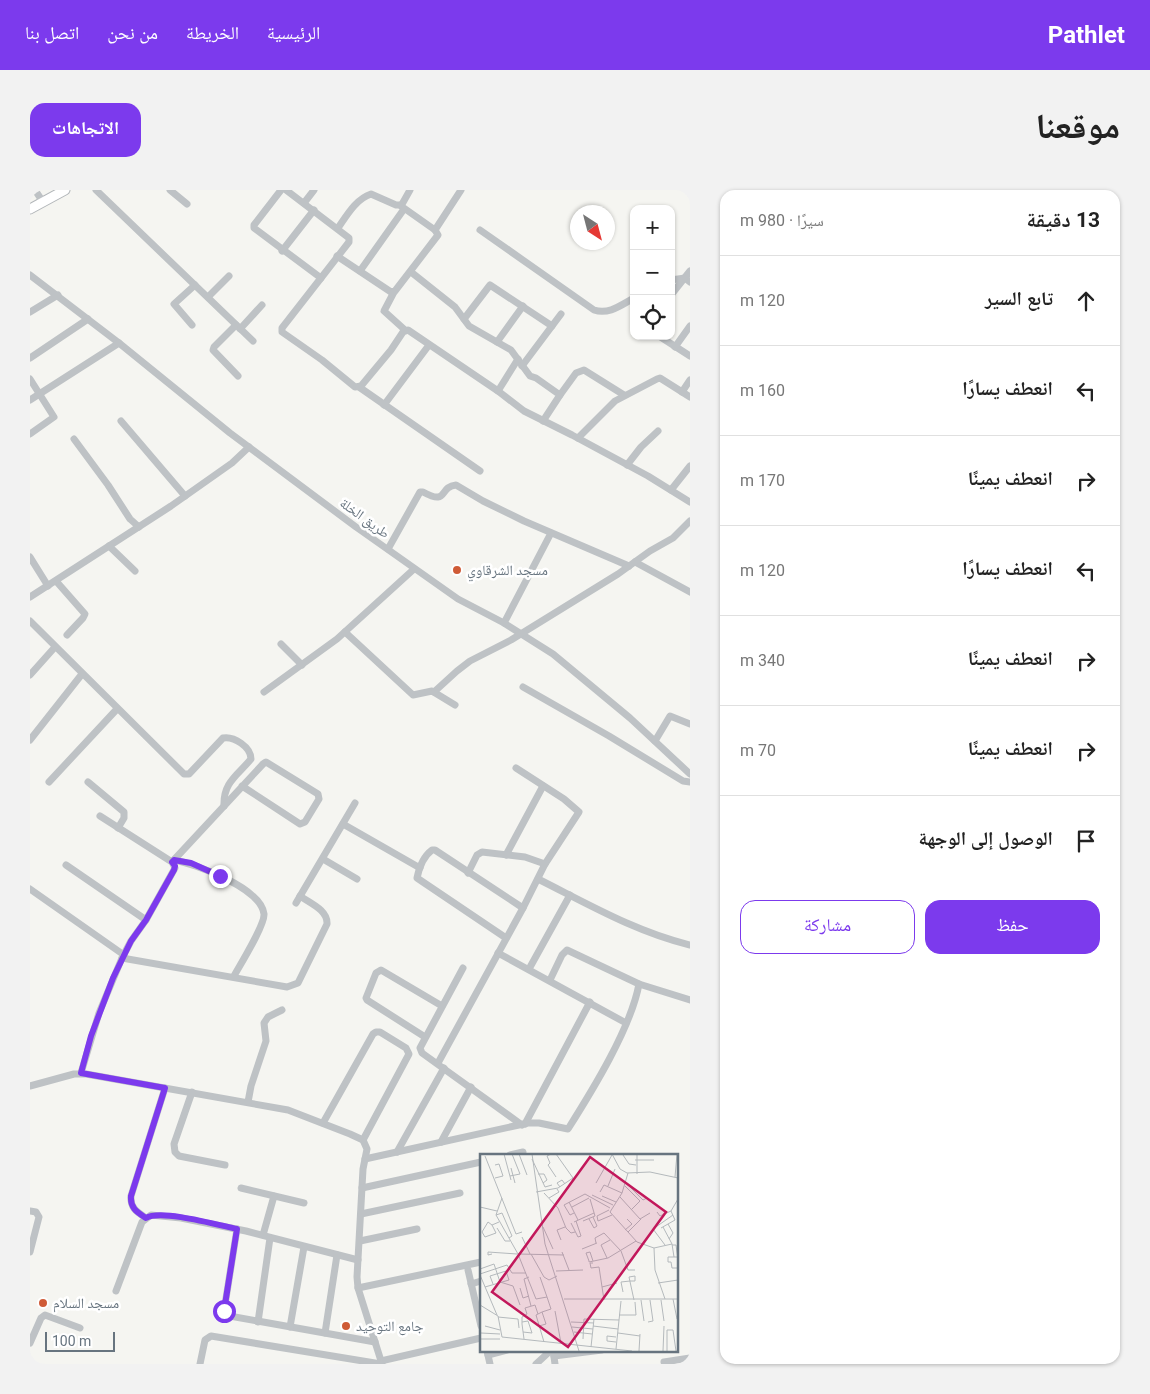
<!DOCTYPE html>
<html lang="ar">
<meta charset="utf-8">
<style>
body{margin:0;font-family:Roboto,"Noto Naskh Arabic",sans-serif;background:#f2f2f2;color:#222;direction:rtl}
.controls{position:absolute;right:15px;top:15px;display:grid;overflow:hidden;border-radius:10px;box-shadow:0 1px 4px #0004}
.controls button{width:45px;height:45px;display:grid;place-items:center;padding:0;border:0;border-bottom:1px solid #e0e0e0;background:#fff;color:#222;font:25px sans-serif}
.compass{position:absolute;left:540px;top:15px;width:45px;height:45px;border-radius:50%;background:#fff;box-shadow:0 1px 4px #0004;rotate:144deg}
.scale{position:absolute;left:15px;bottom:12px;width:70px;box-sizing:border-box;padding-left:5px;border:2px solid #67747f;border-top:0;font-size:14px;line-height:18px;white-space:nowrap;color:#67747f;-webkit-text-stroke:4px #fff;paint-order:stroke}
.stop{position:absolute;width:15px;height:15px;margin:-11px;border:4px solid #7c3aed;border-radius:50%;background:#fff}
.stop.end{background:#7c3aed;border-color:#fff;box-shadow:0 1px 5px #0008}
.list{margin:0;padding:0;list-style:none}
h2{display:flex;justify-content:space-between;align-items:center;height:65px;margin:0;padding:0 20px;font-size:21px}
h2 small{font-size:16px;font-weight:400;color:#767676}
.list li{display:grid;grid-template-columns:32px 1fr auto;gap:15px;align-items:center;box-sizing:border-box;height:90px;padding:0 20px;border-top:1px solid #e0e0e0}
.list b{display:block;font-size:19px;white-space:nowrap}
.list em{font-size:16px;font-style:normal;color:#767676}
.actions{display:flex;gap:10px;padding:15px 20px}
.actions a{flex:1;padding:11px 0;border:1px solid #7c3aed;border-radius:15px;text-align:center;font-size:18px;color:#7c3aed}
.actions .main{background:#7c3aed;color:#fff}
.icon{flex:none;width:28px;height:28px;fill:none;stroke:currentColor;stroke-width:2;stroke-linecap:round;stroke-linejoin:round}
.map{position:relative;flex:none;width:660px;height:1174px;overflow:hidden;direction:ltr;border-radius:15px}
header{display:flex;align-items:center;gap:30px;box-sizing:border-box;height:70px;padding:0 25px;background:#7c3aed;color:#fff}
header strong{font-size:24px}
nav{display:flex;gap:28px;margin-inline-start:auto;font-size:18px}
.intro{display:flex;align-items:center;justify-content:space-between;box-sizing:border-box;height:120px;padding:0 30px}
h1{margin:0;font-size:35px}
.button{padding:12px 22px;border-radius:15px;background:#7c3aed;color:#fff;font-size:18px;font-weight:700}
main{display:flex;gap:30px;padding:0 30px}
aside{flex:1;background:#fff;border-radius:15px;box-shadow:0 1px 4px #0004}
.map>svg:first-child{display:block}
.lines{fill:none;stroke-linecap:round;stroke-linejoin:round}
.major-casing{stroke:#b2b6b9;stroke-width:11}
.minor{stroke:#bec2c5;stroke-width:7}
.major{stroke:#fff;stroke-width:9}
.route{stroke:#7c3aed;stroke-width:6}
.poi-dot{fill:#cf5b37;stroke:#fff;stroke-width:2}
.labels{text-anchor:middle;stroke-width:5;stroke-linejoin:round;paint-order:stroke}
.street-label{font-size:14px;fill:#67747f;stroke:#fff}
.poi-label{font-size:14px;fill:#67747f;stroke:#fff;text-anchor:start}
.inset-road{fill:none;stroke:#b4b9bc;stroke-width:1}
.view{fill:#c2185b;fill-opacity:0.15;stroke:#c2185b;stroke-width:2.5}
.inset-edge{fill:none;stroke:#67747f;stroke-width:2.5}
</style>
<header>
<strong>Pathlet</strong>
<nav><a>الرئيسية</a><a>الخريطة</a><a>من نحن</a><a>اتصل بنا</a></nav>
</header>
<div class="intro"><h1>موقعنا</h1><a class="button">الاتجاهات</a></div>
<main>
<aside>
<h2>13 دقيقة<small>سيرًا · 980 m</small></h2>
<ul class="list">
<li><svg class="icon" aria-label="ahead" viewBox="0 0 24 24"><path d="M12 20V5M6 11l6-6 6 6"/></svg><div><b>تابع السير</b></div><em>120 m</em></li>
<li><svg class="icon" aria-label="left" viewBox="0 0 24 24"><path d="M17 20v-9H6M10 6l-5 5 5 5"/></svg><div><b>انعطف يسارًا</b></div><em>160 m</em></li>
<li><svg class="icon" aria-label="right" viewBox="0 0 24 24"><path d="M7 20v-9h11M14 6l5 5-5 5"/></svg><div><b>انعطف يمينًا</b></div><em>170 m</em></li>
<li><svg class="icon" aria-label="left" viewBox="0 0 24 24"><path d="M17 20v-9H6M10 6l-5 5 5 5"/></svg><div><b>انعطف يسارًا</b></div><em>120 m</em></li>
<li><svg class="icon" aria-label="right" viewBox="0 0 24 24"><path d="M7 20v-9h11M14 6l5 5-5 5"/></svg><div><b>انعطف يمينًا</b></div><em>340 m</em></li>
<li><svg class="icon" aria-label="right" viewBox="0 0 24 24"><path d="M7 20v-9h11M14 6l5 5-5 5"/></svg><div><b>انعطف يمينًا</b></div><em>70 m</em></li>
<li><svg class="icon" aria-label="arrive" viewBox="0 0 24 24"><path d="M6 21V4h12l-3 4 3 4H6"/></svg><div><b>الوصول إلى الوجهة</b></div></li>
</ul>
<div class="actions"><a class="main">حفظ</a><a>مشاركة</a></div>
</aside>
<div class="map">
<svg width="660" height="1174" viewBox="0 0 660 1174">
<rect width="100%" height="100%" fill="#f5f5f1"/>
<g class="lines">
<defs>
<path id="major" d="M0,19L35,0"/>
</defs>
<use href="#major" class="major-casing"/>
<g class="minor">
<path d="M5,0L13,12"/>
<path d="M66,0L223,151"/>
<path d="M140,0L157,14"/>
<path d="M251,0L224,35V38L291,88L319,52V48L256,0"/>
<path d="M274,13L284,0"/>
<path d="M308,38C317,25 326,9 341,4L366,15H371"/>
<path d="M405,40L431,0"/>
<path d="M450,40L564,120C579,125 591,115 604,108"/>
<path d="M252,61L284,20"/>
<path d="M307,66L361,102L365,101L408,45L405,40L371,16L380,0"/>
<path d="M330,81L374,19"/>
<path d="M381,82L425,117L439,136L481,160L500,186L506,188L530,205L513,231"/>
<path d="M0,85L89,153L200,243L326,337L428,409L474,433L523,464L600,528L660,584"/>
<path d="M291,88L252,138V142L292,170L325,197L331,196L361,160L373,142L378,140L468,201L494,221L542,245L618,286L660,312"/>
<path d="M641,90L655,88L660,92"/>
<path d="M364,102L354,121L375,140"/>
<path d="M641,105L660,81"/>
<path d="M178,107L199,86"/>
<path d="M0,122L28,105"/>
<path d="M434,129L460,95L522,136"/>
<path d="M162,135L144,114L165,95"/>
<path d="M206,135L184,157L183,160L208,186"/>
<path d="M210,139L232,115"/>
<path d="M629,146L660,166"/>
<path d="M467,152L493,116"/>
<path d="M645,157L660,136"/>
<path d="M0,168L58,129"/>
<path d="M492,176L531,124"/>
<path d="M0,189L24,227L0,244"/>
<path d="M329,197L450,281"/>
<path d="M468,201L488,169"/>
<path d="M652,202L660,190"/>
<path d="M530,205L546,183L554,180L594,205"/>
<path d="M0,210L89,153"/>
<path d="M354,215L399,155"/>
<path d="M91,231L155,306"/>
<path d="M548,248L585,211L627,189L630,188L660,207"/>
<path d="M44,249L78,295L100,329L109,337"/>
<path d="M597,275L611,257L628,241"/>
<path d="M641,300L660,276"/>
<path d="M79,356L105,381"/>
<path d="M358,359L390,302H393C419,316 408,297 426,295L453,311L494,331L599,376"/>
<path d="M0,367L18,396"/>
<path d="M605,372L660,402"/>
<path d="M26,391L55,424L53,428L37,445"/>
<path d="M0,407L141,316L202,273L219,257"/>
<path d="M0,431L154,584H159L193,548C204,546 221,557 221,569C208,585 193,592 194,616"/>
<path d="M474,433L521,343"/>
<path d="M315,442L383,505L402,501L425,515"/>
<path d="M251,454L272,475"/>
<path d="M0,485L25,457"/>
<path d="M493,497L579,546L653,591L660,592"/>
<path d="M234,502L307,449L384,379"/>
<path d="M404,502L427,481L440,471L481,450L588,384L620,361L643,348L660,331"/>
<path d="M0,550L52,484"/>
<path d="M625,551L640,526L660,534"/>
<path d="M486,578L534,609L549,622L515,674"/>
<path d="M19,592L87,519"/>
<path d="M58,592L94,622V628L88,638"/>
<path d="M313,634L390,678"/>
<path d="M476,665L513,596"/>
<path d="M293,669L327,689"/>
<path d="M144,670C166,674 231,698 234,724C235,735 210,775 204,786"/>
<path d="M142,672L233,574L236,572L288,604L289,609L275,632L270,634L212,596"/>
<path d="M36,675L116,730"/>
<path d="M508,689C558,714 606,742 660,755"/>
<path d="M0,699L94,765"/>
<path d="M266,713L325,613"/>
<path d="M476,748L387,688C389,678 394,666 402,660H405L493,718"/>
<path d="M468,763L596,833"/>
<path d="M92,768L257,797L268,793L297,734C298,720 280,713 270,706"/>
<path d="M433,778L390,858L392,863L492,935"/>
<path d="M499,779L540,705"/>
<path d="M609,794L660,810"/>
<path d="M395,847L337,810L336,808L346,783L351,780L412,816"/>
<path d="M408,873L493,718L515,674L495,667L452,662L447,665L438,683"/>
<path d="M51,883L69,823L92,768L101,751L116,730L145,678L142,672L70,626"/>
<path d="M0,896L44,884H56L258,920L320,944L333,950L337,959L333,979L327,1087L328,1098L352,1174"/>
<path d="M162,902L144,954L145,962L149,966L195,975"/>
<path d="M218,912L221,896L236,851L234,833L238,827L252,820"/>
<path d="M293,933L343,844L346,842H350L376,858L379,864L333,950"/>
<path d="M495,934L560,812"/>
<path d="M411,952L441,897"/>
<path d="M367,962L414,878"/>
<path d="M480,965L493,962"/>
<path d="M335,969L498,933H509L538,939C562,901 601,838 609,794L537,760L532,765L520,790"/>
<path d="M211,998L274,1013"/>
<path d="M332,998L451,972"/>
<path d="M0,1021L6,1022L9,1027L0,1062"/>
<path d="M331,1024L430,1003"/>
<path d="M116,1028C107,1022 100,1018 101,1006L135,898"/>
<path d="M207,1039L194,1121V1125L345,1152"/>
<path d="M233,1045L244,1006"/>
<path d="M330,1051L387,1039"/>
<path d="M438,1080L451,1136"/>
<path d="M441,1094L451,1091"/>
<path d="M328,1098L451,1072"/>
<path d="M86,1101L112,1032L121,1025L151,1028L216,1041L328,1070"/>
<path d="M228,1132L240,1048"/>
<path d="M260,1137L274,1057"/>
<path d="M295,1143L307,1065"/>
<path d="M0,1153L11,1128L15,1125L50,1138"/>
<path d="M523,1160L525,1174"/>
<path d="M457,1161L460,1174"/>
<path d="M458,1165L477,1160"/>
<path d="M524,1166L572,1160"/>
<path d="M351,1171L451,1148"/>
<path d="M634,1172L660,1168"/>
<path d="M170,1174L175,1150L181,1146L351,1174"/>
<path d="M506,1174L518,1163"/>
</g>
<use href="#major" class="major"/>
</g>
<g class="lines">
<path class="route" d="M190,686L161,673L144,670L142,672L145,676L144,680L116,730L101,751L83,788L61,846L51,883L135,898L101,1006C100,1018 107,1022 116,1028C131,1019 188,1035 207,1039L194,1121"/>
</g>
<g class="poi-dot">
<circle cx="427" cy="380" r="5"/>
<circle cx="13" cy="1113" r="5"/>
<circle cx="316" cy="1136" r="5"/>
</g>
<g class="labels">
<g class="street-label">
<text transform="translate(335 328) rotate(36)" y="5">طريق الخلة</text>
</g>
<g class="poi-label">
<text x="437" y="385">مسجد الشرقاوي</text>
<text x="23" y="1118">مسجد السلام</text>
<text x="326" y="1141">جامع التوحيد</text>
</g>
</g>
<g transform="translate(450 964)">
<rect width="198" height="198" fill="#f5f5f1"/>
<path class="inset-road" d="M24,0L31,26M39,0L47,21M52,0L65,90L99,197M71,0L67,2L70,9L68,11L76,23M132,0L140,15L147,19L170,18L198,24M157,0V20M143,1L149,10L156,11M5,2L36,80L42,78M52,5L65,33L72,31M155,6H174M31,14L35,29M148,19L142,39L130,58L157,88L174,94L192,90M58,20H64L67,26L63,29M30,22L40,20L32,0M195,23L197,0M15,24L23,22L19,10L15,11M116,29L132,1M146,29L163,46L167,44M128,32L135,15M145,32L160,47L151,56M80,33L77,29L82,26L85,30M56,38L78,34L93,24L76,0M120,38L124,31L142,39M64,39L78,54L86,74L91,79L95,78M112,41L133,51M122,42L136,48M140,43L160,65L170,59M22,44L16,61L38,100L84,101M69,44L79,38L77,35M89,48L98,66M0,53L17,57M92,53L109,44M129,56L117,62L118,67L132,61M177,58L180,62L191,57M94,59L90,61L84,51L105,40L130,54M16,61L22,59L32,82L29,84M109,65L114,74L117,72L113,63M103,67L115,62L110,45M94,68L114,59M91,69L98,83L101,82L96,67M188,70L193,79L189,85M12,71L16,79L5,83L2,78L8,68L12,71L19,68M63,73L73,95M183,73L192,90L194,103H197M17,74L25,87H30M181,74L195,66L191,57L198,45M145,76L152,70L147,65M148,78L161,65M42,83L50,100M81,86L77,76L85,73M116,89L115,84L124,79L141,97M185,91L173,75L193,61M192,91H196L198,106M174,94L175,116L185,145M102,95L117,89M141,97L148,116H155M82,98L89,116M12,100L8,101V98L37,100M38,100L56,145L67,143L71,155L62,158M51,100L64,123L69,126L77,122M194,103H188V108H191L192,114H198M127,104L121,91L130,86M113,107L110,98L106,99L109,107V108L128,104L156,87M113,109H110L111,114L119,113L124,146M0,115L14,110L20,128L33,132L40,151M76,117L103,116M0,120L27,111L32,119H46M0,121L17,161M49,123L44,125L51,152M60,123L67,143M150,127H155V122L149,123L154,146M178,129L198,126M5,133L29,126L26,117L10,122L13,130M122,133L137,129M40,134L43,144L49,142M143,138L141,128L150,127M84,145H198M193,145L197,165M161,146L164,167M181,146L184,167M0,151L18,162L22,183L152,197M75,157L81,189M139,161H156L155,148M18,163L38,165L39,174M42,168L48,167L52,179L43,178M91,168L114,169M168,168L173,167L170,146M5,172L20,176M59,172L66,170L62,158L56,161L64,188M113,172L138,175M92,173L113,175M94,178L112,180M1,179L20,180M138,179L160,182M136,183L127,182V187L136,188M0,185H20M44,185L42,170V163L47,160L45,154L55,151L58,160M103,185L104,165L139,166M111,193L114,165M136,195L141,147M159,197L160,180M183,197L184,172M187,197V176H193L196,197"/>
<path class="view" d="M110,3L186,58L88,193L12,138Z"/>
<rect width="198" height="198" class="inset-edge"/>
</g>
</svg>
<div class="controls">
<button>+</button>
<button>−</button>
<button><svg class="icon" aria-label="locate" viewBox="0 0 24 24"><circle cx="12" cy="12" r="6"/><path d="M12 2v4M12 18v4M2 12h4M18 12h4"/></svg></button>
</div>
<svg class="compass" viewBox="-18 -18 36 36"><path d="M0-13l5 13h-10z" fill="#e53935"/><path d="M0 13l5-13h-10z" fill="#767676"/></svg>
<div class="scale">100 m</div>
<div class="stop" style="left:194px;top:1121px"></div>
<div class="stop end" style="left:190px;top:686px"></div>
</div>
</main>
